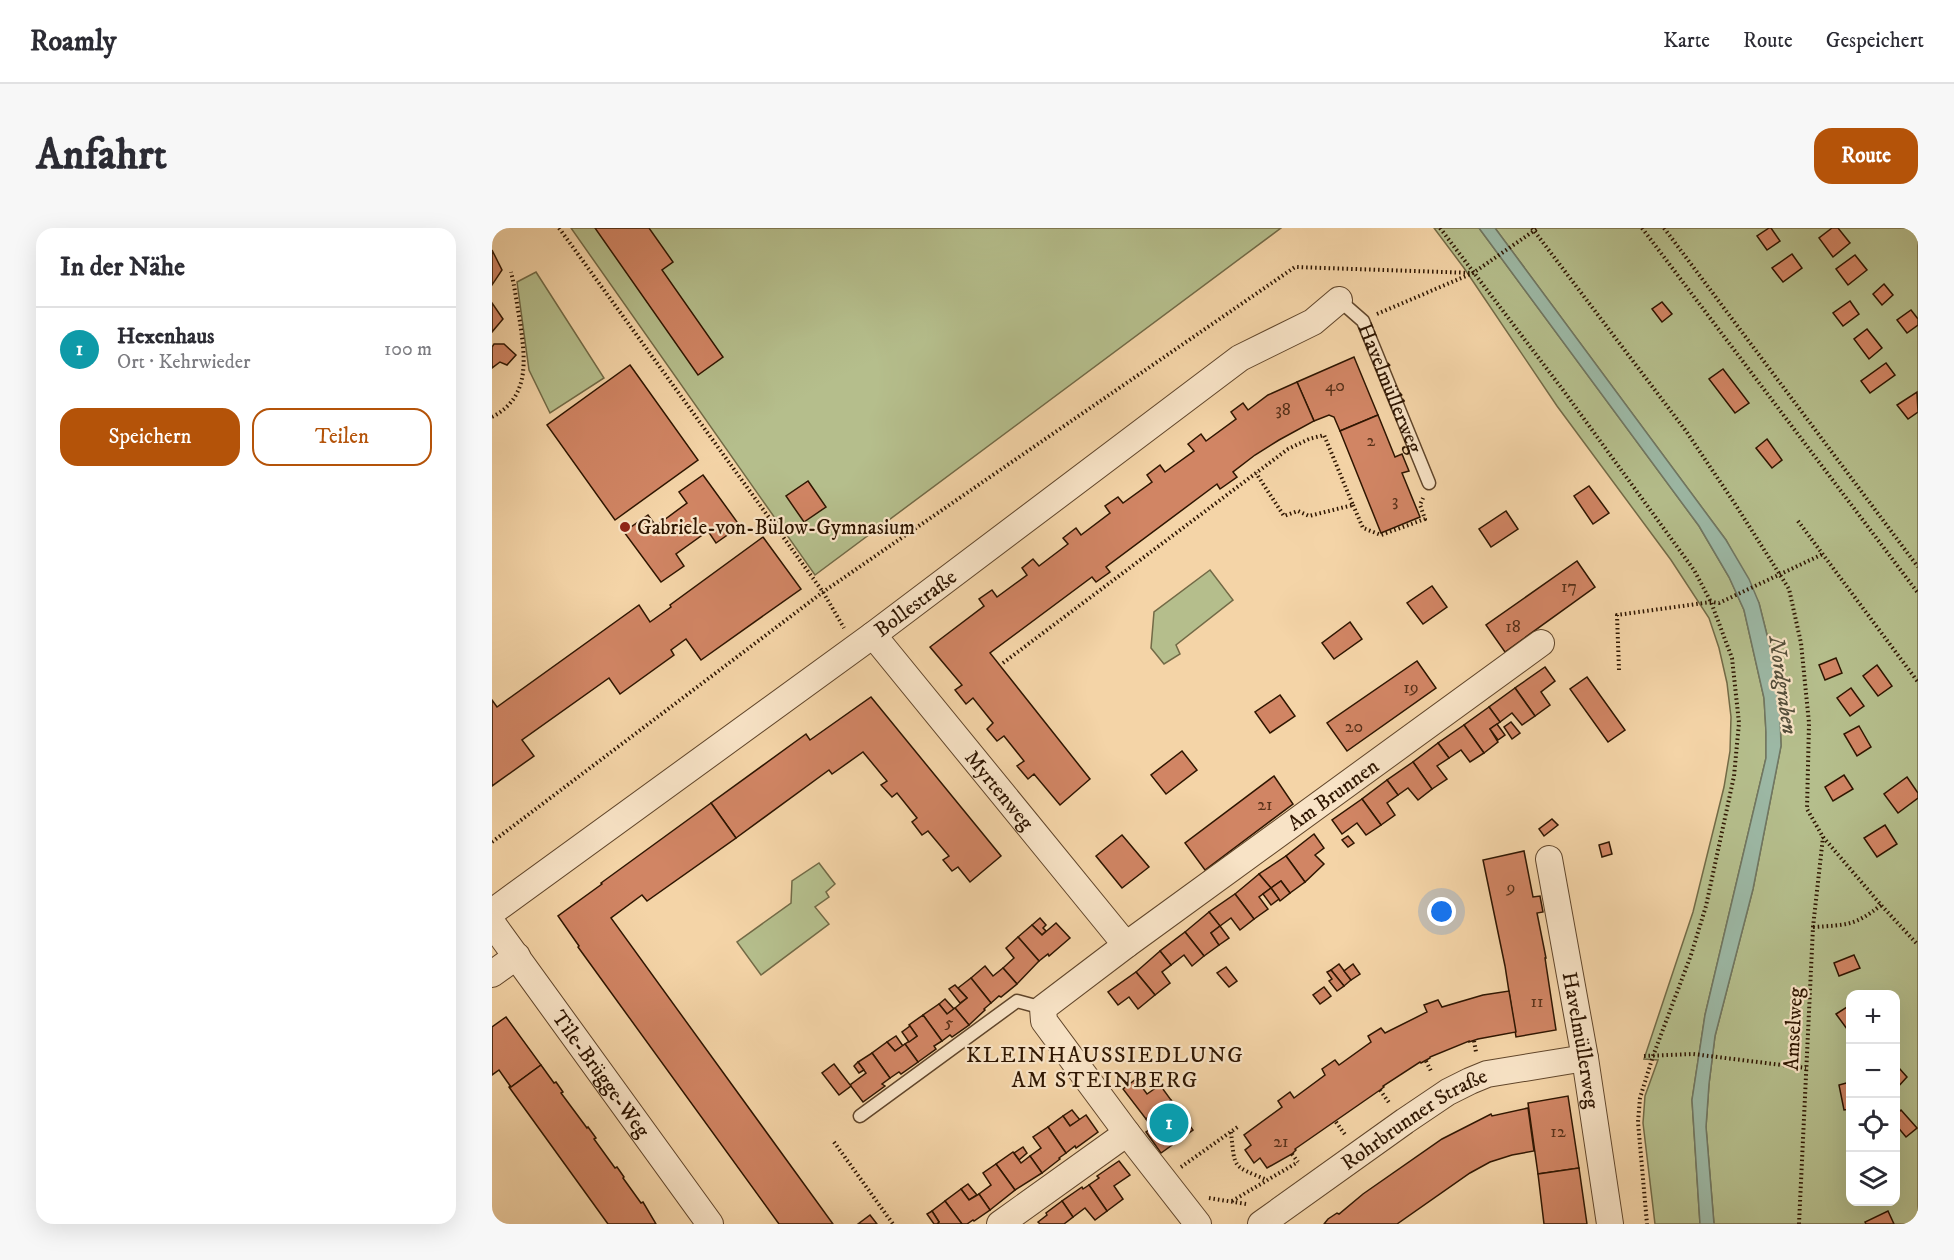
<!DOCTYPE html>
<html lang="de">
<meta charset="utf-8">
<style>
body{margin:0;font-family:"IM FELL DW Pica",serif;background:#f7f7f7;color:#2b2b33}
.controls{position:absolute;right:18px;bottom:18px;display:grid;overflow:hidden;border-radius:12px;box-shadow:0 6px 24px #0002}
.controls button{width:54px;height:54px;display:grid;place-items:center;padding:0;border:0;border-bottom:2px solid #e1e1e2;background:#fff;color:#2b2b33;font:30px sans-serif}
.you{position:absolute;left:950px;top:684px;width:21px;height:21px;margin:-15px;border:4px solid #fff;border-radius:50%;background:#1a73e8;box-shadow:0 0 0 9px #1a73e833}
.badge{display:grid;place-items:center;width:39px;height:39px;border-radius:50%;background:#b45309;color:#fff;font-size:20px;font-weight:700}
.pin{position:absolute;translate:-50% -50%;border:3px solid #fff;box-shadow:0 2px 6px #0006}
.list{margin:0;padding:0;list-style:none}
h2{display:flex;justify-content:space-between;align-items:center;height:78px;margin:0;padding:0 24px;font-size:26px}
h2 small{font-size:20px;font-weight:400;color:#7c7c81}
.list li{display:grid;grid-template-columns:39px 1fr auto;gap:18px;align-items:center;box-sizing:border-box;height:84px;padding:0 24px;border-top:2px solid #e1e1e2}
.list b{display:block;font-size:22px;white-space:nowrap}
.list p{margin:0;font-size:20px;white-space:nowrap;color:#7c7c81}
.list em{font-size:20px;font-style:normal;color:#7c7c81}
.actions{display:flex;gap:12px;padding:18px 24px}
.actions a{flex:1;padding:14px 0;border:2px solid #b45309;border-radius:18px;text-align:center;font-size:21px;color:#b45309}
.actions .main{background:#b45309;color:#fff}
.icon{flex:none;width:33px;height:33px;fill:none;stroke:currentColor;stroke-width:2;stroke-linecap:round;stroke-linejoin:round}
.map{position:relative;flex:none;width:1426px;height:996px;overflow:hidden;border-radius:18px}
header{display:flex;align-items:center;gap:36px;box-sizing:border-box;height:84px;padding:0 30px;background:#fff;border-bottom:2px solid #e1e1e2}
header strong{font-size:28px}
nav{display:flex;gap:33px;margin-inline-start:auto;font-size:21px}
.intro{display:flex;align-items:center;justify-content:space-between;box-sizing:border-box;height:144px;padding:0 36px}
h1{margin:0;font-size:42px}
.button{padding:15px 27px;border-radius:18px;background:#b45309;color:#fff;font-size:21px;font-weight:700}
main{display:flex;gap:36px;padding:0 36px}
aside{flex:1;background:#fff;border-radius:18px;box-shadow:0 6px 24px #0002}
.map>svg:first-child{display:block}
.green{fill:#b5be8c;stroke:#726a46;stroke-width:1.5;fill-rule:evenodd}
.water{fill:#9cb8a5;stroke:#707763;stroke-width:1.5}
.building{fill:#d18564;stroke:#2e1500;stroke-width:1.5}
.lines{fill:none;stroke-linecap:round;stroke-linejoin:round}
.lane-casing{stroke:#60452a;stroke-width:15}
.street-casing{stroke:#60452a;stroke-width:28}
.path{stroke:#2e1500;stroke-width:4;stroke-dasharray:1.5 3;stroke-linecap:butt}
.lane{stroke:#f8e3c6;stroke-width:12}
.street{stroke:#f8e3c6;stroke-width:26}
.poi-dot{fill:#8f2418;stroke:#f8e3c6;stroke-width:2}
.labels{text-anchor:middle;stroke-width:4.5;stroke-linejoin:round;paint-order:stroke}
.number-label{font-size:18px;fill:#573119}
.street-label{font-size:21px;fill:#2e1500;stroke:#f8e3c6}
.poi-label{font-size:21px;fill:#2e1500;stroke:#f8e3c6;text-anchor:start}
.water-label{font-size:22px;font-style:italic;fill:#544e3a;stroke:#f8e3c6}
.neighbourhood-label{font-size:22px;letter-spacing:1.5px;fill:#2e1500;stroke:#f8e3c6}
</style>
<header>
<strong>Roamly</strong>
<nav><a>Karte</a><a>Route</a><a>Gespeichert</a></nav>
</header>
<div class="intro"><h1>Anfahrt</h1><a class="button">Route</a></div>
<main>
<aside>
<h2>In der Nähe<small></small></h2>
<ul class="list">
<li><span class="badge" style="background:#0f9aa8">1</span><div><b>Hexenhaus</b><p>Ort · Kehrwieder</p></div><em>100 m</em></li>
</ul>
<div class="actions"><a class="main">Speichern</a><a>Teilen</a></div>
</aside>
<div class="map">
<svg width="1426" height="996" viewBox="0 0 1426 996">
<rect width="100%" height="100%" fill="#f4d4a7"/>
<filter id="stains"><feTurbulence type="fractalNoise" baseFrequency=".00333" numOctaves="4"/><feColorMatrix values="0 0 0 0 .2 0 0 0 0 .09 0 0 0 0 .02 0 0 0 .5 -.17"/></filter>
<radialGradient id="worn" r=".72"><stop offset=".6" stop-color="#630" stop-opacity="0"/><stop offset="1" stop-color="#630" stop-opacity=".3"/></radialGradient>
<g class="green">
<path d="M79,0H789L323,347Z"/>
<path d="M942,0H987L1207,298L1237,349L1252,382L1272,470L1274,504V530L1213,787L1200,872L1208,996H1163L1151,895L1153,868L1166,832L1152,831L1201,684L1232,559L1238,523L1239,489L1235,455L1227,420L1217,390L1179,332L1065,178L972,40Z"/>
<path d="M1003,0H1426V996H1222L1214,899L1217,856L1223,808L1261,661L1289,518L1288,487L1280,427L1267,375L1234,312ZM1358,766H1404V974H1358Z"/>
<path d="M44,44L112,150L58,185L37,142L25,54Z"/>
<path d="M718,342L741,372L684,417L688,426L672,436L659,420L662,384Z"/>
<path d="M327,635L343,656L334,664L337,669L323,679L337,696L269,747L245,714L299,675L300,653Z"/>
</g>
<path class="water" d="M987,0H1003L1234,312L1257,351L1267,375L1280,427L1288,487L1289,518L1261,661L1223,808L1217,856L1214,899L1222,996H1208L1200,872L1213,787L1274,530V504L1272,470L1252,382L1237,349L1207,298Z"/>
<g class="building">
<path d="M103,0H157L181,34L170,42L231,129L206,147Z"/>
<path d="M1277,0H1279L1288,13L1275,22L1265,8Z"/>
<path d="M1340,0H1346L1358,15L1341,29L1327,10Z"/>
<path d="M0,22L10,42L0,57Z"/>
<path d="M1300,26L1310,40L1291,54L1280,40Z"/>
<path d="M1363,27L1375,42L1356,57L1344,41Z"/>
<path d="M1392,56L1401,67L1390,77L1381,66Z"/>
<path d="M1358,73L1367,86L1351,98L1341,85Z"/>
<path d="M1170,74L1180,86L1170,94L1160,81Z"/>
<path d="M0,75L11,91L0,104Z"/>
<path d="M1419,82L1426,91V97L1415,105L1405,92Z"/>
<path d="M1375,101L1390,120L1377,131L1362,111Z"/>
<path d="M2,116H12L24,127L15,137L8,134L0,140V119Z"/>
<path d="M862,129L886,187L848,203L842,189L837,187L822,193L805,154Z"/>
<path d="M1394,135L1403,147L1378,165L1369,153Z"/>
<path d="M138,137L206,232L123,292L55,197Z"/>
<path d="M1231,141L1257,175L1243,185L1217,151Z"/>
<path d="M805,154L822,193L787,212L763,227L741,244L745,249L728,261L725,256L614,339L618,344L604,354L600,349L498,425L598,551L568,577L542,546L536,551L525,538L532,533L512,508L505,513L495,501L501,495L481,470L474,476L463,462L470,457L438,419L492,378L487,371L500,362L505,369L535,347L530,340L541,331L547,338L576,316L571,310L584,300L589,307L618,285L613,278L626,269L631,275L660,254L655,247L668,237L673,244L702,223L696,216L709,206L714,213L744,191L739,184L751,175L756,182L776,167Z"/>
<path d="M1425,164L1426,184L1416,191L1405,177Z"/>
<path d="M886,187L903,229L910,226L917,243L910,245L928,289L889,305L848,203Z"/>
<path d="M1275,211L1290,232L1280,240L1264,220Z"/>
<path d="M211,247L248,298L224,315L216,303L184,326L192,338L169,354L132,304L156,287L164,298L195,275L187,264Z"/>
<path d="M316,253L334,279L312,294L294,268Z"/>
<path d="M1097,258L1117,285L1101,296L1082,268Z"/>
<path d="M1014,283L1026,301L999,319L987,301Z"/>
<path d="M271,309L309,361L209,432L194,411L179,422L182,427L128,466L117,450L30,512L42,528L0,558V472L5,479L147,377L158,394L179,379L178,377Z"/>
<path d="M1085,333L1103,359L1013,424L994,397Z"/>
<path d="M940,358L955,379L931,396L915,375Z"/>
<path d="M858,394L870,411L842,431L830,415Z"/>
<path d="M1344,430L1350,445L1333,452L1327,437Z"/>
<path d="M925,433L944,460L855,523L835,495Z"/>
<path d="M1385,437L1400,458L1386,468L1371,448Z"/>
<path d="M1053,439L1063,453L1049,464L1058,477L1043,488L1023,460Z"/>
<path d="M1095,449L1133,502L1116,514L1078,461Z"/>
<path d="M1023,460L1043,488L1030,497L1020,485L1008,494L997,479Z"/>
<path d="M1359,460L1372,478L1358,488L1345,470Z"/>
<path d="M788,467L803,488L778,505L763,484Z"/>
<path d="M379,469L509,628L478,654L466,639L460,643L451,632L457,628L436,603L430,607L420,594L425,590L405,565L400,569L389,557L395,553L371,524L340,546L337,542L244,610L219,575L314,506L318,512Z"/>
<path d="M997,479L1008,494L998,501L1006,514L992,525L972,497Z"/>
<path d="M1019,494L1028,505L1020,511L1012,499Z"/>
<path d="M1005,496L1013,507L1006,512L998,501Z"/>
<path d="M972,497L992,525L978,534L969,522L957,530L946,515Z"/>
<path d="M1367,498L1379,519L1365,528L1352,506Z"/>
<path d="M946,515L957,530L945,538L955,551L940,561L921,534Z"/>
<path d="M690,523L705,542L674,566L659,547Z"/>
<path d="M921,534L940,561L926,572L916,560L906,567L895,552Z"/>
<path d="M1352,547L1361,561L1341,573L1333,559Z"/>
<path d="M782,548L801,576L713,642L693,615Z"/>
<path d="M1415,549L1426,565V570L1406,585L1392,566Z"/>
<path d="M895,552L906,567L895,575L903,587L889,597L870,571Z"/>
<path d="M870,571L889,597L874,607L865,595L850,606L840,592Z"/>
<path d="M219,575L244,610L155,673L150,667L119,690L341,996H287L86,719L87,718L66,688L110,656L109,655Z"/>
<path d="M1060,591L1066,597L1052,608L1047,601Z"/>
<path d="M1393,597L1405,616L1385,629L1372,610Z"/>
<path d="M822,606L832,620L823,627L832,636L813,654L794,628Z"/>
<path d="M630,607L657,639L630,660L604,628Z"/>
<path d="M856,608L862,615L856,619L850,612Z"/>
<path d="M1117,614L1120,626L1110,629L1107,617Z"/>
<path d="M1032,623L1041,669L1048,668L1051,684L1045,685L1054,730H1053L1064,802L1024,809L1013,738L991,632Z"/>
<path d="M794,628L813,654L798,665L789,653L779,660L767,646Z"/>
<path d="M767,646L779,660L767,669L776,681L762,691L743,666Z"/>
<path d="M789,653L798,665L788,673L779,660Z"/>
<path d="M779,660L787,671L779,677L771,666Z"/>
<path d="M743,666L762,691L748,702L739,690L728,698L717,684Z"/>
<path d="M717,684L728,698L719,705L727,717L712,728L693,704Z"/>
<path d="M548,690L554,697L551,700L554,703L550,707L540,697Z"/>
<path d="M564,695L578,710L557,728L556,726L547,733L526,709L540,697L550,707Z"/>
<path d="M728,698L737,710L727,717L719,705Z"/>
<path d="M693,704L712,728L700,738L692,727L679,737L668,723Z"/>
<path d="M526,709L547,733L525,756L511,740L522,730L514,720Z"/>
<path d="M668,723L679,737L670,744L678,755L663,767L644,744Z"/>
<path d="M1362,727L1368,740L1347,748L1342,735Z"/>
<path d="M847,736L859,752L852,758L839,742Z"/>
<path d="M861,736L868,746L859,752L852,743Z"/>
<path d="M493,738L501,748L511,740L525,756L509,769L507,768L499,775L479,750Z"/>
<path d="M734,739L745,753L737,759L725,745Z"/>
<path d="M839,742L852,758L845,763L837,753L840,751L835,744Z"/>
<path d="M644,744L663,767L646,781L637,769L626,777L616,764Z"/>
<path d="M479,750L499,775L492,781L493,782L477,797L463,780L475,770L466,760Z"/>
<path d="M463,757L475,770L468,775L457,761Z"/>
<path d="M832,759L839,768L828,776L821,767Z"/>
<path d="M1017,763L1024,804L986,811L977,814V813L938,829V830L929,835L928,834L891,858L892,859L888,862L803,921L804,922L800,926L775,940L768,930L762,935L753,922L759,917L752,907L790,879L786,873L798,864L802,870L833,847L830,841L843,832L847,837L879,814L876,808L889,800L893,805L935,784L932,777L946,772L950,779L991,767Z"/>
<path d="M453,771L462,781L455,786L447,776Z"/>
<path d="M447,776L455,786L463,780L477,797L460,809L458,807L450,813L431,787Z"/>
<path d="M1358,777V799L1355,801L1344,786Z"/>
<path d="M431,787L450,813L442,818L444,821L426,834L413,816L425,808L417,797Z"/>
<path d="M14,789L49,837L19,859L7,842L0,847V799Z"/>
<path d="M418,798L425,808L417,814L410,804Z"/>
<path d="M404,808L411,818L403,823L395,814Z"/>
<path d="M395,814L403,823L413,816L426,834L409,846L407,844L398,850L380,825Z"/>
<path d="M380,825L398,850L390,856L393,858L371,874L358,857L374,845L366,834Z"/>
<path d="M366,834L372,842L367,845L362,838Z"/>
<path d="M342,836L359,858L347,867L330,845Z"/>
<path d="M49,837L62,855L64,854L71,864L69,865L95,900L96,899L104,910L102,911L123,940L125,939L132,949L131,950L149,975L151,974L164,996H116L17,859L18,858L19,859Z"/>
<path d="M1407,840L1415,849L1404,861V844Z"/>
<path d="M644,851L655,866L668,857L679,872L654,891L631,861Z"/>
<path d="M1358,854V881L1352,882L1347,857Z"/>
<path d="M1076,868L1087,940L1046,946L1036,875Z"/>
<path d="M679,872L701,902L669,925L654,904L660,900L654,891Z"/>
<path d="M1036,880L1042,923L1020,927L998,934L978,945L905,996H832L836,991L845,985L847,986L871,966L950,911L999,886L1000,888Z"/>
<path d="M580,882L588,892L578,898L571,888Z"/>
<path d="M1409,882L1425,900L1414,909L1404,897V887Z"/>
<path d="M594,887L606,904L584,920L583,918L574,925L556,899L571,888L578,898Z"/>
<path d="M556,899L574,925L567,930L568,931L550,945L538,928L549,920L541,909Z"/>
<path d="M531,919L535,925L527,932L522,925Z"/>
<path d="M521,924L529,935L538,928L550,945L523,962L504,936Z"/>
<path d="M627,933L638,947L622,958L631,971L615,983L597,957L607,950L605,948Z"/>
<path d="M504,936L523,962L498,982L487,966L499,957L491,945Z"/>
<path d="M1087,940L1095,996H1052L1046,946Z"/>
<path d="M476,956L485,967L477,972L469,961Z"/>
<path d="M597,957L615,983L603,992L593,980L581,989L570,973L590,959L591,961Z"/>
<path d="M469,961L477,972L487,966L498,982L482,993L481,992L475,996H470L453,973Z"/>
<path d="M453,973L470,996H445L447,994L440,983Z"/>
<path d="M570,973L581,989L572,996H548L546,994L555,987L554,985Z"/>
<path d="M440,983L447,994L445,996H442L435,986Z"/>
<path d="M1396,983L1402,996H1374L1373,994Z"/>
<path d="M378,987L385,996H366Z"/>
</g>
<g class="lines">
<defs>
<g id="lane">
<path id="s1" d="M847,72L871,93L937,255"/>
<path d="M368,888L525,773L551,780"/>
</g>
<g id="street">
<path id="s2" d="M381,407L634,717"/>
<path id="s3" d="M1057,631L1093,830L1118,996"/>
<path id="s4" d="M0,684L381,407L748,130L821,94L847,72"/>
<path id="s5" d="M0,695L218,996"/>
<path d="M0,746L25,728"/>
<path d="M508,996L635,905"/>
<path id="s6" d="M706,996L635,905L552,793L551,780L634,717L1049,415"/>
<path id="s7" d="M769,996L913,893L956,864L978,853L995,846L1093,830"/>
</g>
</defs>
<use href="#lane" class="lane-casing"/>
<use href="#street" class="street-casing"/>
<g class="path">
<path d="M67,0L331,364L352,400"/>
<path d="M948,0L1071,162L1202,342L1219,374L1240,430L1247,495L1242,548L1214,678L1199,727L1161,828L1148,870L1146,894L1155,996"/>
<path d="M1040,0L1194,203L1243,276L1297,361L1309,415L1317,495L1315,581L1331,609L1389,677L1426,717"/>
<path d="M1150,0L1426,365"/>
<path d="M1172,0L1426,339"/>
<path d="M885,86L981,45L1046,0"/>
<path d="M0,189C39,169 33,130 28,94C25,77 23,60 19,44"/>
<path d="M861,277L871,300L889,307L933,291L928,277L931,270"/>
<path d="M1306,293L1426,454"/>
<path d="M511,435L796,221L817,211L832,207L861,277L817,288L806,283L792,288L764,245"/>
<path d="M1127,442L1125,387L1219,374L1227,375L1331,326"/>
<path d="M0,614L331,364L803,39L981,45"/>
<path d="M1321,699C1354,697 1363,698 1389,677"/>
<path d="M982,813L984,824"/>
<path d="M1152,828L1201,826L1314,840"/>
<path d="M934,833L940,845"/>
<path d="M888,862L898,876"/>
<path d="M844,894L854,908"/>
<path d="M739,904C743,942 740,937 775,952"/>
<path d="M342,914L401,996"/>
<path d="M800,926L806,934"/>
<path d="M689,939L747,898"/>
<path d="M717,970L754,976"/>
<path d="M740,973L806,934"/>
<path d="M1307,996L1321,699L1331,609"/>
</g>
<use href="#lane" class="lane"/>
<use href="#street" class="street"/>
</g>
<circle class="poi-dot" cx="133" cy="299" r="6"/>
<g class="labels">
<g class="number-label">
<text x="843" y="163">40</text>
<text x="791" y="187">38</text>
<text x="879" y="218">2</text>
<text x="903" y="278">3</text>
<text x="1077" y="364">17</text>
<text x="1021" y="404">18</text>
<text x="919" y="465">19</text>
<text x="862" y="504">20</text>
<text x="773" y="582">21</text>
<text x="1019" y="665">9</text>
<text x="1045" y="779">11</text>
<text x="457" y="800">5</text>
<text x="1066" y="909">12</text>
<text x="789" y="919">21</text>
</g>
<g class="street-label">
<text dy="7" stroke="none"><textPath href="#s1" startOffset="104">Havelmüllerweg</textPath></text>
<text dy="7" stroke="none"><textPath href="#s4" startOffset="524">Bollestraße</textPath></text>
<text dy="7" stroke="none"><textPath href="#s2" startOffset="200">Myrtenweg</textPath></text>
<text dy="7" stroke="none"><textPath href="#s6" startOffset="628">Am Brunnen</textPath></text>
<text transform="translate(1301 801) rotate(-87)" y="7">Amselweg</text>
<text dy="7" stroke="none"><textPath href="#s3" startOffset="184">Havelmüllerweg</textPath></text>
<text dy="7" stroke="none"><textPath href="#s5" startOffset="186">Tile-Brügge-Weg</textPath></text>
<text dy="7" stroke="none"><textPath href="#s7" startOffset="186">Rohrbrunner Straße</textPath></text>
</g>
<g class="poi-label">
<text x="145" y="306">Gabriele-von-Bülow-Gymnasium</text>
</g>
<g class="water-label">
<text transform="translate(1292 457) rotate(82)" y="8">Nordgraben</text>
</g>
<g class="neighbourhood-label">
<text x="613" y="834">KLEINHAUSSIEDLUNG<tspan x="613" dy="25">AM STEINBERG</tspan></text>
</g>
</g>
<rect width="100%" height="100%" filter="url(#stains)"/>
<rect width="100%" height="100%" fill="url(#worn)"/>
</svg>
<div class="controls">
<button>+</button>
<button>−</button>
<button><svg class="icon" aria-label="locate" viewBox="0 0 24 24"><circle cx="12" cy="12" r="6"/><path d="M12 2v4M12 18v4M2 12h4M18 12h4"/></svg></button>
<button><svg class="icon" aria-label="layers" viewBox="0 0 24 24"><path d="M12 4l9 5-9 5-9-5zM3 14l9 5 9-5"/></svg></button>
</div>
<div class="you"></div>
<div class="pin badge" style="left:677px;top:895px;background:#0f9aa8">1</div>
</div>
</main>
